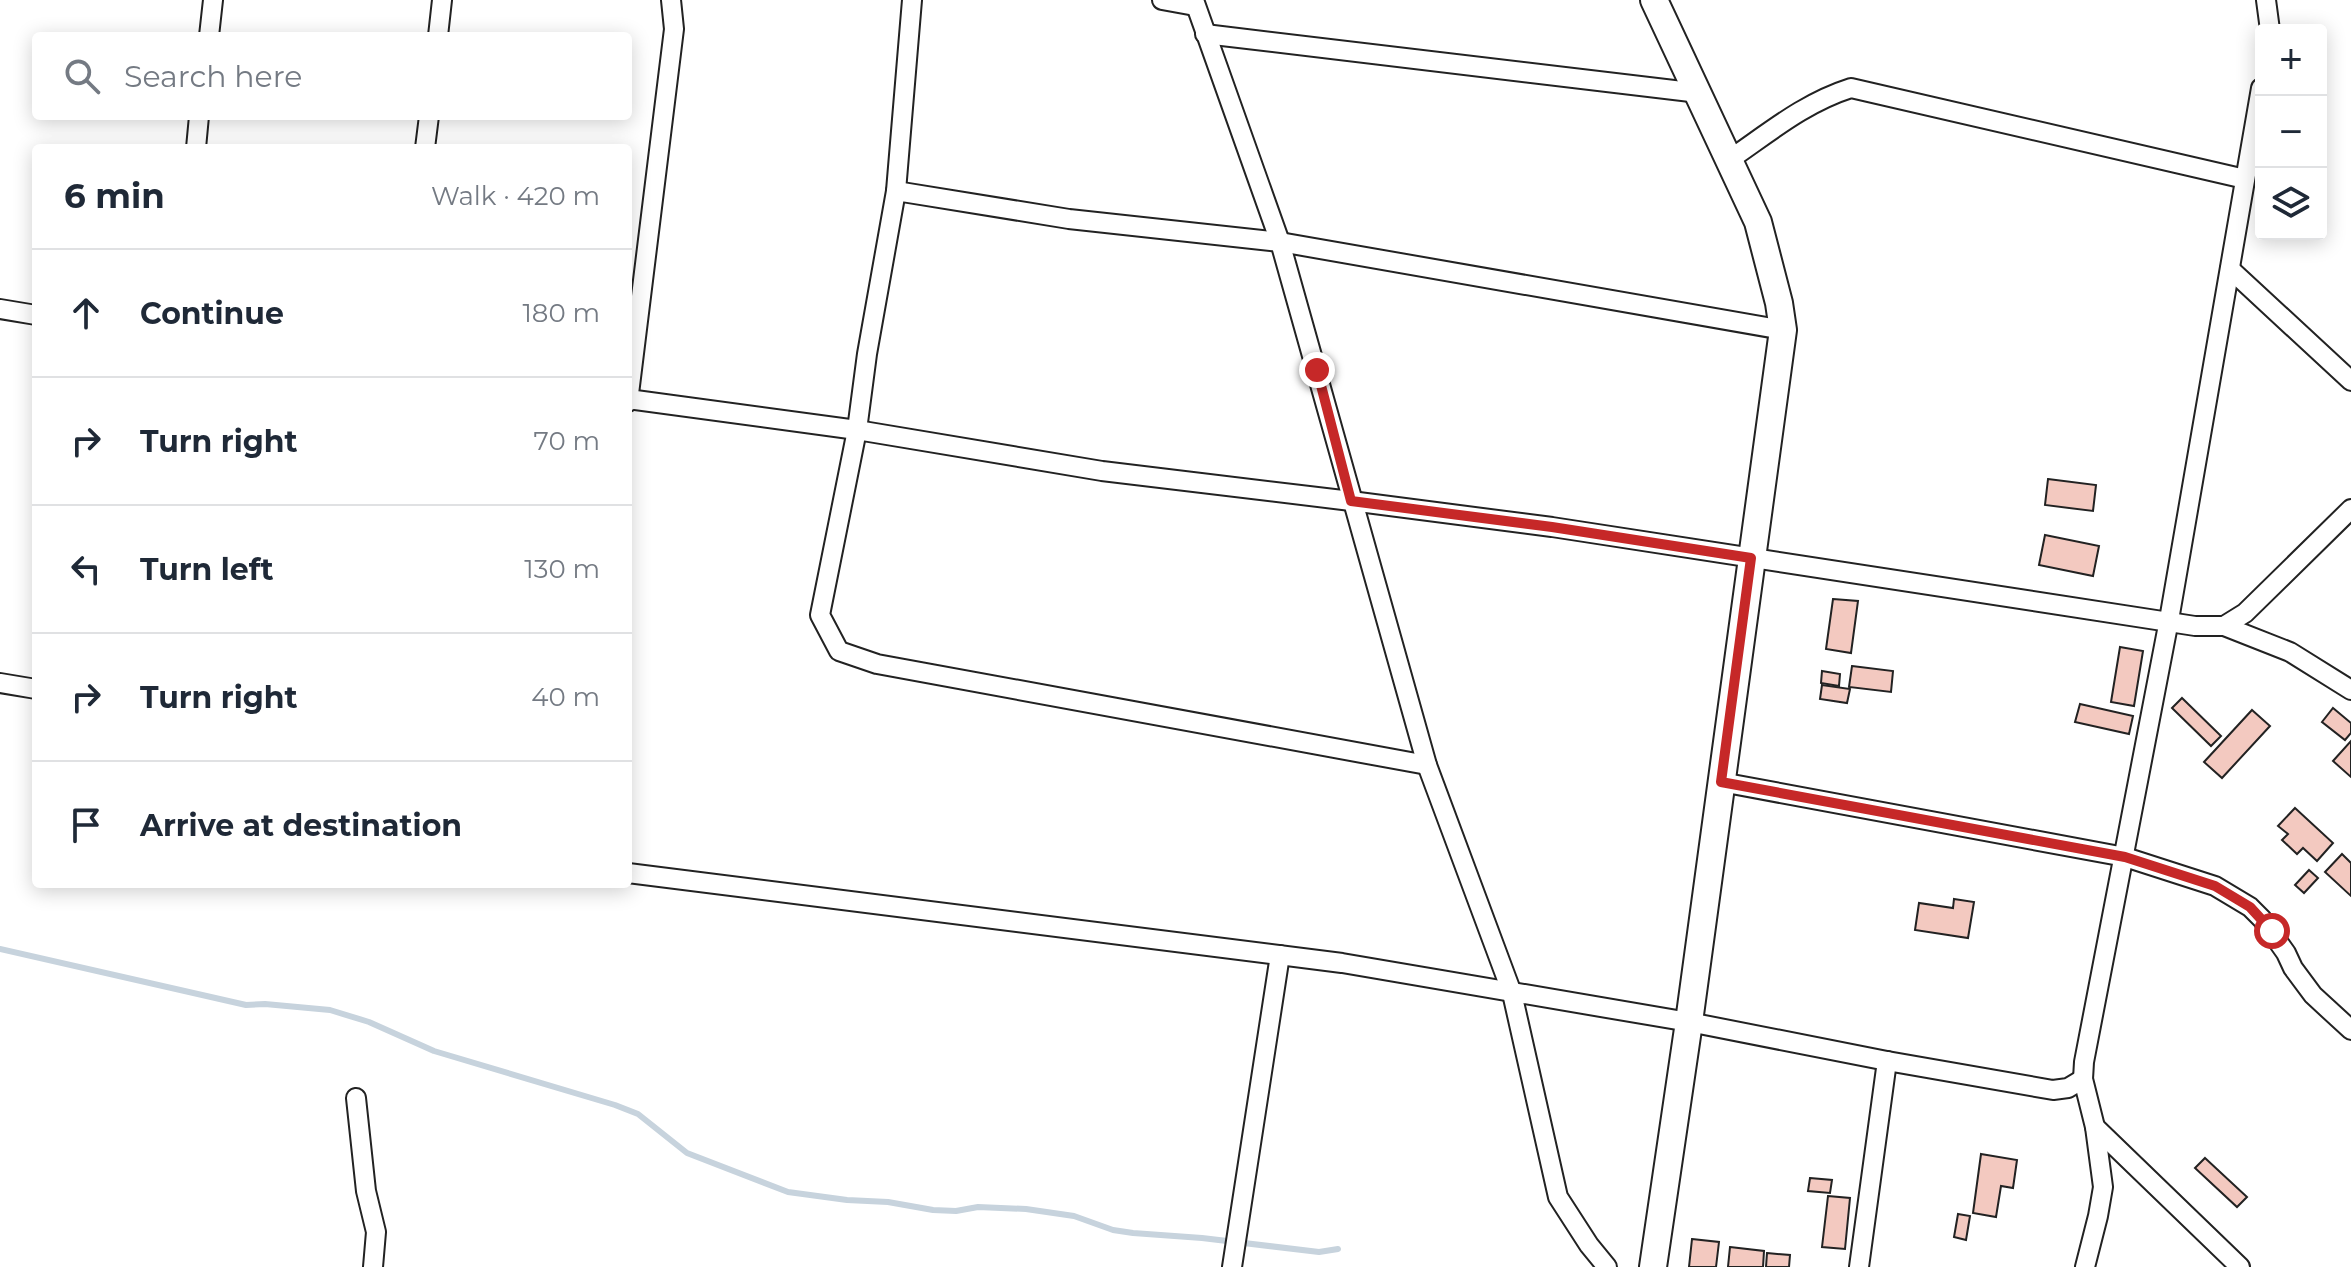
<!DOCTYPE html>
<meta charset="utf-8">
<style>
body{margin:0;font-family:Montserrat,sans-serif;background:#f6f6f7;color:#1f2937}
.controls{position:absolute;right:24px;top:24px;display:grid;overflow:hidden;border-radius:8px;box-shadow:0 4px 20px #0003}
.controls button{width:72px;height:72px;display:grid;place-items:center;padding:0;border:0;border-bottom:2px solid #e0e1e3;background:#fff;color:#1f2937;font:40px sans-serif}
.stop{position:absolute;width:24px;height:24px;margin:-18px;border:6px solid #c62828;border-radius:50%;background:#fff}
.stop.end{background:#c62828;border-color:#fff;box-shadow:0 2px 8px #0008}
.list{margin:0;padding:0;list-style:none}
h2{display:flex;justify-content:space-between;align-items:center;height:104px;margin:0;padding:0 32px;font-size:34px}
h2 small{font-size:26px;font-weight:400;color:#747a83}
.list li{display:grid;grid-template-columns:52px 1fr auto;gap:24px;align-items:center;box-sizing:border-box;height:128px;padding:0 32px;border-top:2px solid #e0e1e3}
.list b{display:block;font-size:30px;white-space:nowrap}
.list em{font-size:26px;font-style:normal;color:#747a83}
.icon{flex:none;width:44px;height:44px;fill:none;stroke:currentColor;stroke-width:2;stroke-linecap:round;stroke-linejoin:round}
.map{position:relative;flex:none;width:2351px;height:1267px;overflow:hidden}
.search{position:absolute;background:#fff;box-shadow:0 4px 20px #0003;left:32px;top:32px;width:600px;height:88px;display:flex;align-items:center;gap:20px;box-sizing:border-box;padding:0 28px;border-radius:8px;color:#747a83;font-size:30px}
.panel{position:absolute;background:#fff;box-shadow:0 4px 20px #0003;left:32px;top:144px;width:600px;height:744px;border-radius:8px}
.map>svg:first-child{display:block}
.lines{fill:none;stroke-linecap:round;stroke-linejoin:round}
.stream{stroke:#c7d3dd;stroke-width:6}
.building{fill:#f3c9c0;stroke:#222;stroke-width:2}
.minor-casing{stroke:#222;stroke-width:22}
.secondary-casing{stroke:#222;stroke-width:30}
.minor{stroke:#fff;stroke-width:18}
.secondary{stroke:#fff;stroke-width:26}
.route{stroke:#c62828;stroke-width:10}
</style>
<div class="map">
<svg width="2351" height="1267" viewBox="0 0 2351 1267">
<rect width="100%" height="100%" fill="#fff"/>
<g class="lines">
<path class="stream" d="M0,949L246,1005L265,1004L330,1010L369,1022L434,1051L615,1105L638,1114L687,1153L788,1192L847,1200L888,1202L933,1210L956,1211L978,1207L1026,1209L1074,1216L1113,1230L1133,1233L1202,1238L1319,1252L1338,1249"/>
</g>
<g class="building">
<path d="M2048,479L2096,485L2093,511L2045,505Z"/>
<path d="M2045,535L2099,546L2093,576L2039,565Z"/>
<path d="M1833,599L1858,601L1851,653L1826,649Z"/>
<path d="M2120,647L2143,651L2134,706L2111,702Z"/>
<path d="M1852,666L1893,671L1891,692L1849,687Z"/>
<path d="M1822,671L1840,674L1839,686L1821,683Z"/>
<path d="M1822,685L1850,689L1847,703L1820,699Z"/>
<path d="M2182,698L2221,736L2211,746L2172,708Z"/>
<path d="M2080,704L2133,716L2129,734L2075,722Z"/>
<path d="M2333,708L2351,723V733L2345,740L2322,722Z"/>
<path d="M2252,710L2270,726L2222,778L2204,762Z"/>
<path d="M2351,741V777L2333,761Z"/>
<path d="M2295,808L2333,843L2317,861L2303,848L2297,854L2282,840L2288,834L2278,826Z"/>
<path d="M2342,854L2351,863V896L2325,872Z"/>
<path d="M2309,870L2318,878L2304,893L2295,885Z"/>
<path d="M1954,899L1974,902L1968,938L1915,930L1919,903L1953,908Z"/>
<path d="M1981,1154L2017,1160L2013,1188L2001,1186L1996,1217L1973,1213Z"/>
<path d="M2205,1158L2247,1197L2237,1207L2195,1168Z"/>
<path d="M1810,1178L1832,1180L1830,1193L1808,1191Z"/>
<path d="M1828,1196L1850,1198L1845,1249L1822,1247Z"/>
<path d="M1958,1214L1970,1216L1966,1240L1954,1237Z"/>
<path d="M1692,1239L1719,1242L1716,1267H1689Z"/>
<path d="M1730,1247L1764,1251L1763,1267H1728Z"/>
<path d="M1767,1253L1790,1255L1789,1267H1766Z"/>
</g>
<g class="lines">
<defs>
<g id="minor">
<path d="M912,0L896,191L867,354L857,430L820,615L839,651L877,664L1427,765"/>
<path d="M1162,0L1195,6"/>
<path d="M1194,0L1280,242L1427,765L1512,993L1558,1197L1589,1245L1607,1267"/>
<path d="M2266,0L2270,30"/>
<path d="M1205,34L1699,93"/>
<path d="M209,36L213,0"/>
<path d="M438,36L442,0"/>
<path d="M196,148L199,116"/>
<path d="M425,148L429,116"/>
<path d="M1729,160C1770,132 1804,103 1851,88L2245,179"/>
<path d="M896,191L1069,219L1280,242L1783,330"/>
<path d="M2230,269L2351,381"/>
<path d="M0,309L36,315"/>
<path d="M628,399L857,430L1102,471L1351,501L1552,527L2195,626H2224L2245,613L2351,509"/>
<path d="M628,402L674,29L671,0"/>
<path d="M2224,626L2290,652L2351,690"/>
<path d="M0,683L36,689"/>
<path d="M1721,782L2125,857L2215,886L2250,907L2262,919L2286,953L2293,968L2313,995L2351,1030"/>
<path d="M628,873L1342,963L1689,1022L1887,1061L2053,1090L2068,1088L2083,1079"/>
<path d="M356,1098L366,1191L376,1232L373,1267"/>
<path d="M2095,1127L2240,1267"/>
<path d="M1232,1267L1280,955"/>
<path d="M1859,1267L1887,1061"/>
<path d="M2085,1267L2098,1216L2103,1187L2095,1127L2083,1079L2084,1062L2169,620L2261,88"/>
</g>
<path id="secondary" d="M1653,1267L1689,1022L1783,330L1779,303L1758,222L1654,0"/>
</defs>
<use href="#minor" class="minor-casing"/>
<use href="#secondary" class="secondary-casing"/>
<use href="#minor" class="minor"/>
<use href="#secondary" class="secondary"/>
</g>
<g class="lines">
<path class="route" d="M1317,370L1351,501L1552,527L1751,558L1721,782L2125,857L2215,886L2250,907L2272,931"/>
</g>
</svg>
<div class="controls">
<button>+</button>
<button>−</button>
<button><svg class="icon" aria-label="layers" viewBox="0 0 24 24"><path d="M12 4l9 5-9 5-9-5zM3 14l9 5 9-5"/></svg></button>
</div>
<div class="stop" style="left:2272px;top:931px"></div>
<div class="stop end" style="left:1317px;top:370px"></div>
<div class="search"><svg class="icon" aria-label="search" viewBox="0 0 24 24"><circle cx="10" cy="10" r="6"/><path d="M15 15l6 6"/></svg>Search here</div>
<section class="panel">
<h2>6 min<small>Walk · 420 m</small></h2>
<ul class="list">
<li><svg class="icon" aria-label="ahead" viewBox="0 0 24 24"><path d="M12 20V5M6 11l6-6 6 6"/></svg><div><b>Continue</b></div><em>180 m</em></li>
<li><svg class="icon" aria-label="right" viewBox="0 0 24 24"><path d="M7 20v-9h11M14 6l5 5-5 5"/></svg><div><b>Turn right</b></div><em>70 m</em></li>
<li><svg class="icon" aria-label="left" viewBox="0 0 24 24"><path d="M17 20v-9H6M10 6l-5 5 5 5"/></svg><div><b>Turn left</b></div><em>130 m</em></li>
<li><svg class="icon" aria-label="right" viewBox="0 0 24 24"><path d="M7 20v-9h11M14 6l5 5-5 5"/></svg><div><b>Turn right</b></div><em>40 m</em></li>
<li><svg class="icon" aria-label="arrive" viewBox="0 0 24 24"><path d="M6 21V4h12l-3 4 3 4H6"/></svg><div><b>Arrive at destination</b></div></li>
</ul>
</section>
</div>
